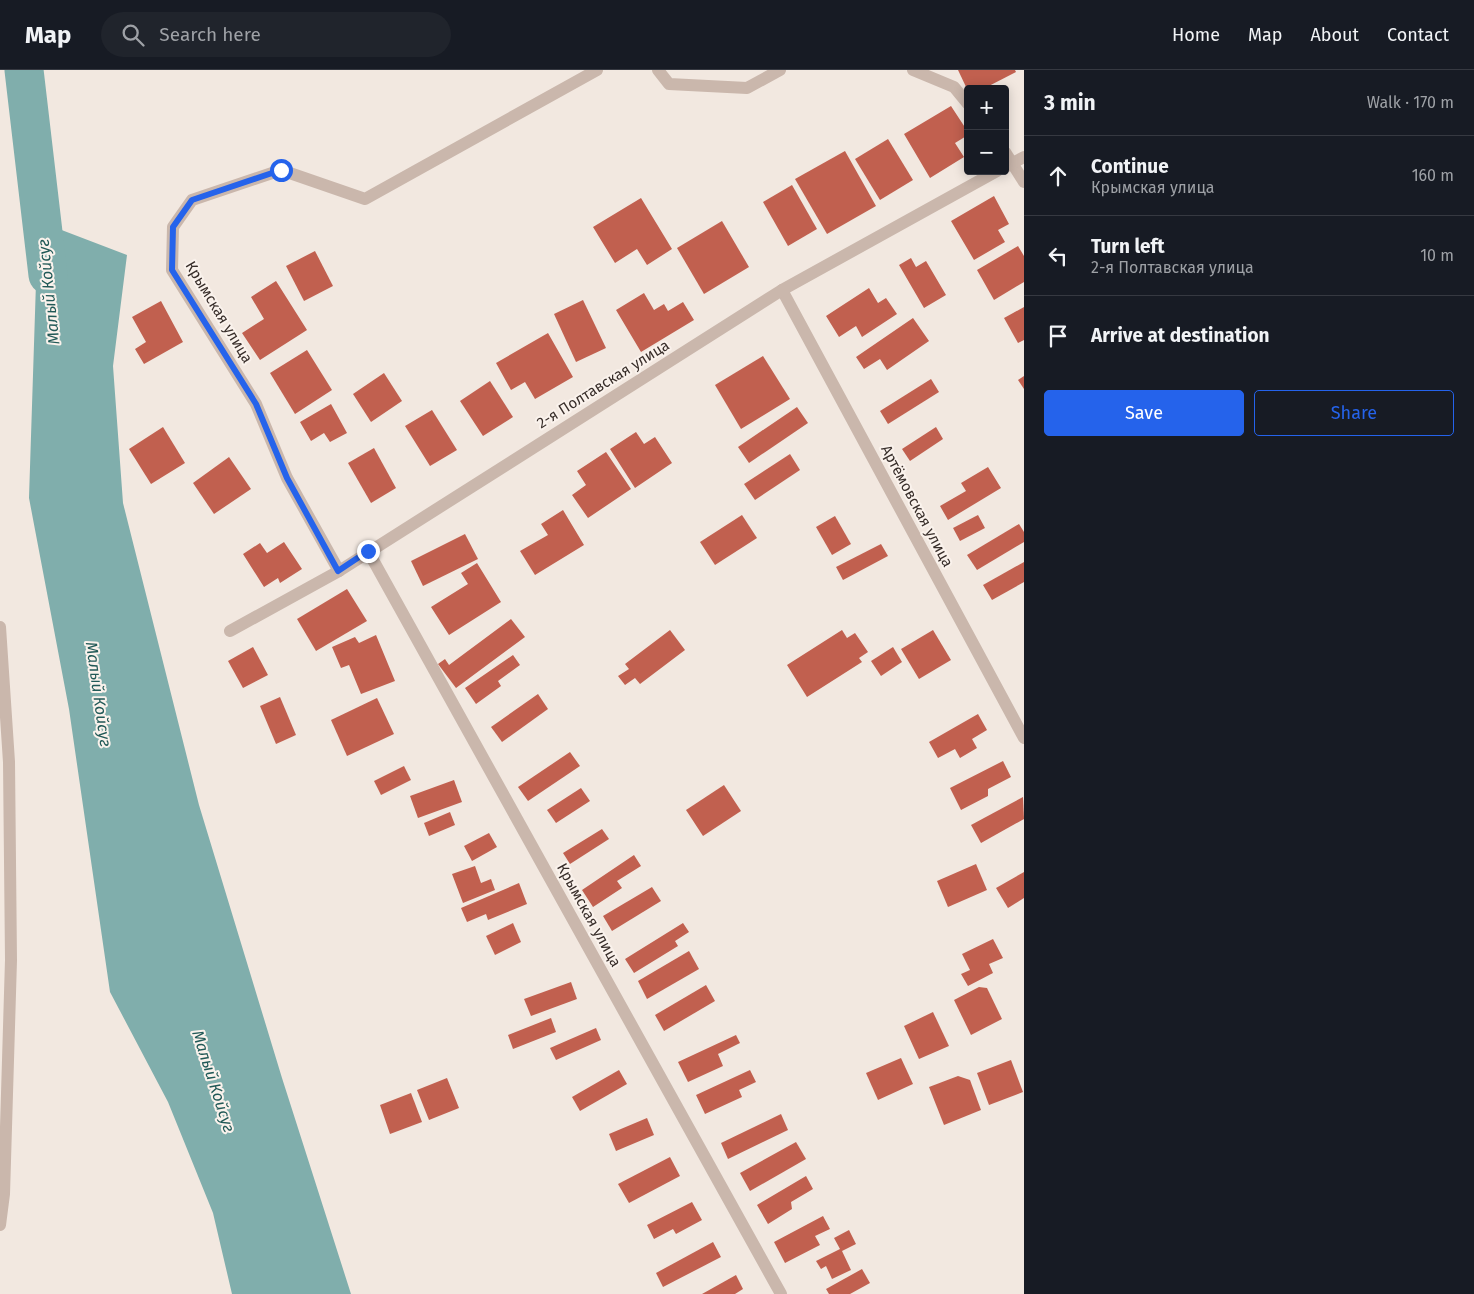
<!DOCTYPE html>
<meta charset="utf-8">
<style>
body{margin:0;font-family:"Fira Sans",sans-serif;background:#20242c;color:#f1f3f6}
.controls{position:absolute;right:15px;top:15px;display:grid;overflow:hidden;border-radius:5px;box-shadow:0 2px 12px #0003}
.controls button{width:45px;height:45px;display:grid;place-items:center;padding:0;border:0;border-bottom:1px solid #363941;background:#171b24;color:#f1f3f6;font:25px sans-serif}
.stop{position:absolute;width:15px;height:15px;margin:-11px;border:4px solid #2563eb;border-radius:50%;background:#fff}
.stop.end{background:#2563eb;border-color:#fff;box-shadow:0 1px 5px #0008}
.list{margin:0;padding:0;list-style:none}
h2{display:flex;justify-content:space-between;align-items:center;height:65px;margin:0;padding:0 20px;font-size:21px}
h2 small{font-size:16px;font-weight:400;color:#9ea1a6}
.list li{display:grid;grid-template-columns:32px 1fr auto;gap:15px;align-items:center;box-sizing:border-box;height:80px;padding:0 20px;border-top:1px solid #363941}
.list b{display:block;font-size:19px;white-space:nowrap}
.list p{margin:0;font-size:16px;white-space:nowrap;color:#9ea1a6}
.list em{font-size:16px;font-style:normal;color:#9ea1a6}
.actions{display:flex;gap:10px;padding:15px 20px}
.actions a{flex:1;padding:11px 0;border:1px solid #2563eb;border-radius:5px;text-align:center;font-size:18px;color:#2563eb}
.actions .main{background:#2563eb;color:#fff}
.icon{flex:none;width:28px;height:28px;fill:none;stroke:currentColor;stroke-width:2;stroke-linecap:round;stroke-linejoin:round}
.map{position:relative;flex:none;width:1024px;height:1224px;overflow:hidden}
header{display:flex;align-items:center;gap:30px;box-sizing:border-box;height:70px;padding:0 25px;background:#171b24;border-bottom:1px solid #363941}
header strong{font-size:24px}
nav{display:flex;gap:28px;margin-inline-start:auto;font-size:18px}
.search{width:350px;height:45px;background:#20242c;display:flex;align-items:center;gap:12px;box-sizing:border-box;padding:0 18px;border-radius:28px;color:#9ea1a6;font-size:19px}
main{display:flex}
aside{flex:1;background:#171b24}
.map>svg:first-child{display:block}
.water{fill:#80aeac}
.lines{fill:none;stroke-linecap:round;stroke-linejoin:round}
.river{stroke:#80aeac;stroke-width:39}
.building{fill:#c1604f}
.minor{stroke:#cab7ac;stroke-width:12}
.route{stroke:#2563eb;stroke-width:6}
.labels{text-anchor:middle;stroke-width:4;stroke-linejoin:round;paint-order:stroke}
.street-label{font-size:15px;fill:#382e2a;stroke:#faf2ec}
.water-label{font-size:16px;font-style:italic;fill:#215957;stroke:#faf2ec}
</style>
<header>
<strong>Map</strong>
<div class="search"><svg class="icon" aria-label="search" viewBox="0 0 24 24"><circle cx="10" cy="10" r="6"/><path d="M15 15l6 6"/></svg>Search here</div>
<nav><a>Home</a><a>Map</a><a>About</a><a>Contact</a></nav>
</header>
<main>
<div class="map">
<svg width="1024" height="1224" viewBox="0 0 1024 1224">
<rect width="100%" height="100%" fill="#f2e8e0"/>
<path class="water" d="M38,151L127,185L113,296L123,433L199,735L282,1008L351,1224H232L213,1143L168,1032L110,922L69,639L29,428Z"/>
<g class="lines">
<path class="river" d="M24,0L48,205"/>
</g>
<g class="building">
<path d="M958,0H1015L1016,2L983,19H967Z"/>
<path d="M951,36L968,62V65L955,73L964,87L930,108L904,64Z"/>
<path d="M888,69L913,110L880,130L855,89Z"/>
<path d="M845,81L876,136L827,164L795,109Z"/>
<path d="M792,115L817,159L788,176L763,132Z"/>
<path d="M994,126L1009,154L998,160L1005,172L974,190L951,151Z"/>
<path d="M641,128L672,179L647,195L637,179L615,193L593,157Z"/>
<path d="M722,151L749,197L704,224L677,178Z"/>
<path d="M1018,176L1024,186V212L994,230L977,200Z"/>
<path d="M315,181L333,216L304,231L286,196Z"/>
<path d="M911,188L916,197L926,191L946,225L924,238L899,195Z"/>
<path d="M276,211L307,260L260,290L242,263L264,249L251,227Z"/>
<path d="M869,218L878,233L886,228L897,244L862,267L856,256L839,267L826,246Z"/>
<path d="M644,223L654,240L664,234L668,241L683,232L694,250L641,282L616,240Z"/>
<path d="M583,230L606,278L576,292L554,244Z"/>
<path d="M161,231L183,272L144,294L135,279L146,272L132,247Z"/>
<path d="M1024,237V270L1018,273L1004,248Z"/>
<path d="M913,248L929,271L887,300L880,289L864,299L856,287Z"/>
<path d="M548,263L573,307L535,329L525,312L511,320L496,293Z"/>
<path d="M307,280L332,320L295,344L270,303Z"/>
<path d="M763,286L790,329L741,359L715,315Z"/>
<path d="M384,303L402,331L371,352L353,324Z"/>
<path d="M1024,306V319L1018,310Z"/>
<path d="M931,309L939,322L888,354L880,341Z"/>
<path d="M490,311L513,347L483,366L460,331Z"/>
<path d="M331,334L347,363L330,372L324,363L311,371L300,352Z"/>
<path d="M797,337L808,353L749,393L738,377Z"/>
<path d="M432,340L457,380L430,396L405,356Z"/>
<path d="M163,357L185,393L151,414L129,379Z"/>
<path d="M936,357L943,369L910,391L902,379Z"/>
<path d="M636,362L644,374L655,367L672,393L635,418L610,379Z"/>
<path d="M374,378L396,418L371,433L348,393Z"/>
<path d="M606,382L631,419L588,448L572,425L586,415L577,401Z"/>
<path d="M790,384L800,400L755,430L744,414Z"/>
<path d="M229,387L251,419L214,444L193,413Z"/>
<path d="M988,397L1001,418L948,450L940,436L966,421L961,413Z"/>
<path d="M563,440L584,475L535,505L520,481L548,465L541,454Z"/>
<path d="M742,445L757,468L715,495L700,472Z"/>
<path d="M978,445L985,458L960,471L953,458Z"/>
<path d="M835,446L851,474L832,485L816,457Z"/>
<path d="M1019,454L1024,462V472L977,500L967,485Z"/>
<path d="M465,464L478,489L423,516L411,491Z"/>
<path d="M284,472L302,499L280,513L278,508L264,517L243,484L260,473L267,483Z"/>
<path d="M881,474L888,486L843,510L836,497Z"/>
<path d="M1024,492V512L992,530L983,515Z"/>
<path d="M477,493L501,532L449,565L431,537L468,514L461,503Z"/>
<path d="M347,519L367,551L316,581L297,549Z"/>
<path d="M511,549L525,567L456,618L438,594L445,589L449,595Z"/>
<path d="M670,560L685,580L640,614L635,608L625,615L618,606L629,599L625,594Z"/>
<path d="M842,560L847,568L855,563L868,582L859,588L862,592L807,627L787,595Z"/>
<path d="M933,560L951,590L919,609L901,579Z"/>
<path d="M376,565L395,611L361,624L349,595L341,598L332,577L355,567L359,573Z"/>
<path d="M253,577L268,605L243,618L228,591Z"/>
<path d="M893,577L902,592L881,606L871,591Z"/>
<path d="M513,585L520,595L498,611L501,616L476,634L465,618Z"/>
<path d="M538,624L548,639L502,672L491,657Z"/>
<path d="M280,627L296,665L276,674L260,636Z"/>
<path d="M377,628L394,664L347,686L331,650Z"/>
<path d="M978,644L987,660L972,669L977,678L960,688L955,679L938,688L929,672Z"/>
<path d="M570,682L580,696L528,731L518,717Z"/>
<path d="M1003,691L1011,707L988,719V726L961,740L950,718Z"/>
<path d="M404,696L411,710L381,725L374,711Z"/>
<path d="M454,710L462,732L418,748L410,726Z"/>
<path d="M724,715L741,741L703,766L686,740Z"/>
<path d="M581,718L590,731L556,753L547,740Z"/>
<path d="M1023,727L1024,749L981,773L971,755Z"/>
<path d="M450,742L455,755L429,766L424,753Z"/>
<path d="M602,759L609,769L570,794L563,783Z"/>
<path d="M489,763L497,777L472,791L464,776Z"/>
<path d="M634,785L641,796L617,811L622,818L593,837L582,820Z"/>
<path d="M976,794L987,820L948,837L937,811Z"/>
<path d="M475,796L481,813L491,809L495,820L463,833L452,804Z"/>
<path d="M1024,802V828L1008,838L996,818Z"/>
<path d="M519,813L527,834L488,850L486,844L467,852L461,838Z"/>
<path d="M652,817L661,831L612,861L603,846Z"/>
<path d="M513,853L521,872L495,885L486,866Z"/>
<path d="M683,853L689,862L675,871L678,876L634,903L625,889Z"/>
<path d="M993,869L1003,888L989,894L993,903L968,916L961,904L970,900L962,884Z"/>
<path d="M689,881L699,899L647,929L638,911Z"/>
<path d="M571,912L577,929L531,946L524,929Z"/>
<path d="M706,915L715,931L664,961L655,945Z"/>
<path d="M979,917L987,918L1002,949L971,965L954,930Z"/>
<path d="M933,942L949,976L919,989L904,956Z"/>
<path d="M551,948L556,962L513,979L508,965Z"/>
<path d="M596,958L601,970L556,990L550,978Z"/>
<path d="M736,965L740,973L718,984L723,996L688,1012L678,992Z"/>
<path d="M901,988L913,1014L878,1030L866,1003Z"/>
<path d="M1011,990L1023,1022L989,1035L977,1003Z"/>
<path d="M619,1000L627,1014L580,1041L572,1027Z"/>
<path d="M750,1000L756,1012L739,1020L742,1027L705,1044L696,1025Z"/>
<path d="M958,1006L970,1010L981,1040L944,1055L929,1017Z"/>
<path d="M447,1008L459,1038L429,1050L417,1020Z"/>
<path d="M411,1023L422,1052L390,1064L380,1035Z"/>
<path d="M781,1044L788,1060L728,1089L721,1073Z"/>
<path d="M647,1048L654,1065L616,1081L609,1064Z"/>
<path d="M796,1072L806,1089L750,1121L740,1103Z"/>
<path d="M670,1087L680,1106L629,1133L618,1114Z"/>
<path d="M806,1106L813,1119L791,1132L792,1139L768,1154L757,1135Z"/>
<path d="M692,1132L702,1150L676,1164L673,1159L654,1169L647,1155Z"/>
<path d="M823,1146L830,1159L815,1166L820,1175L785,1193L774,1172Z"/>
<path d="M849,1160L856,1174L842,1181L851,1200L832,1209L826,1196L821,1199L816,1191L840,1179L834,1168Z"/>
<path d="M713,1172L721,1187L663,1217L656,1203Z"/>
<path d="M862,1199L870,1213L850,1224H829L826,1219Z"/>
<path d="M736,1205L743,1219L735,1224H702Z"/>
</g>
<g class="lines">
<g class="minor">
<path d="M658,0L669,14L747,18L780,0"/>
<path d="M913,0L954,17L968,34"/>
<path d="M1005,82L1024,112"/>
<path d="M1005,97L1024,87"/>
<path d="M782,220L1024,668"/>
<path d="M368,481L781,1224"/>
<path d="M339,501L287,408L256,334L172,200L173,157L192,130L281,100L365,129L597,0"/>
<path d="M0,557L9,692L11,890L4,1124L0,1155"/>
<path d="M230,561L339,501L782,220L997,101"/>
</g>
</g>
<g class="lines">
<path class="route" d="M281,100L192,130L173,157L172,200L256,334L287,408L338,501L368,481"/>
</g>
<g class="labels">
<g class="street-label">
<text transform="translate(219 242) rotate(59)" y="5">Крымская улица</text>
<text transform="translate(603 314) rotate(-32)" y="5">2-я Полтавская улица</text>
<text transform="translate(917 436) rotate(62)" y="5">Артёмовская улица</text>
<text transform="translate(589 845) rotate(61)" y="5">Крымская улица</text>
</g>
<g class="water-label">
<text transform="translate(48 222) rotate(-96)" y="6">Малый Койсуг</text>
<text transform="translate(99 624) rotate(82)" y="6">Малый Койсуг</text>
<text transform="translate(214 1011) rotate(72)" y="6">Малый Койсуг</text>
</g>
</g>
</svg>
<div class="controls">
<button>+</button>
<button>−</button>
</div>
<div class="stop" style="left:281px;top:100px"></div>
<div class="stop end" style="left:368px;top:481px"></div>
</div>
<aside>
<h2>3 min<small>Walk · 170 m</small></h2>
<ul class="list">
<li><svg class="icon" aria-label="ahead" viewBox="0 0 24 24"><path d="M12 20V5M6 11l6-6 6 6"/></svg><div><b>Continue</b><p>Крымская улица</p></div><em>160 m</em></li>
<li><svg class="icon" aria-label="left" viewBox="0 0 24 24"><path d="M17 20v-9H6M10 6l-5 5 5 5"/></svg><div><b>Turn left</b><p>2-я Полтавская улица</p></div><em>10 m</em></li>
<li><svg class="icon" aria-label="arrive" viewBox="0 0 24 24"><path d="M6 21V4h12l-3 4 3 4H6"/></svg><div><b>Arrive at destination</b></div></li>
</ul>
<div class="actions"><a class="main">Save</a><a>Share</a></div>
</aside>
</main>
